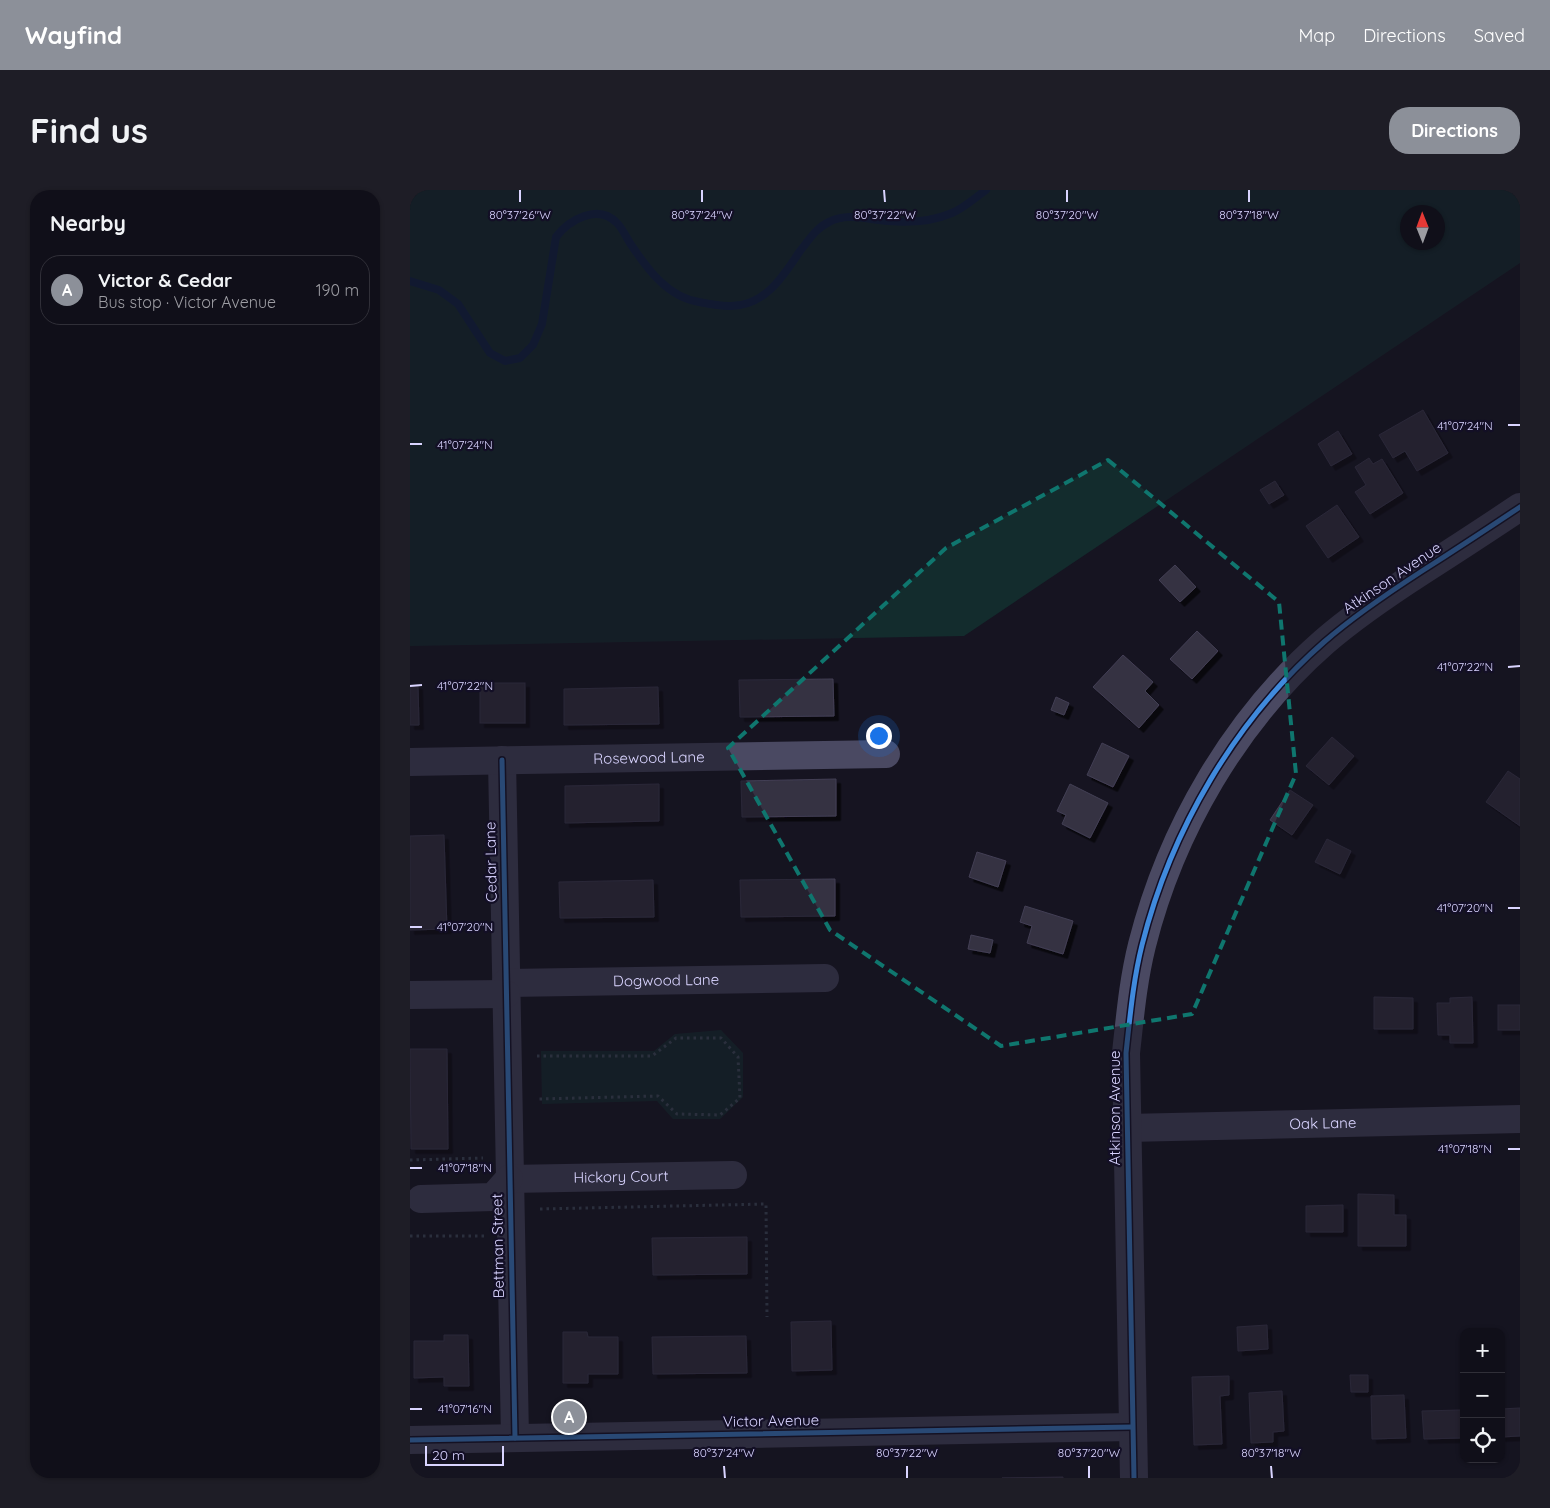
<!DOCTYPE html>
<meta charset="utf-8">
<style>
body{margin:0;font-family:Quicksand,sans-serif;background:#1e1d26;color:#f1f3f6}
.controls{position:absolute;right:15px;bottom:15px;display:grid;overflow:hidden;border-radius:10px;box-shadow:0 1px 4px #0004}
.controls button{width:45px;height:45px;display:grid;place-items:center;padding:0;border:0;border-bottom:1px solid #302f38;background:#100f19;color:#f1f3f6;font:25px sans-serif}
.compass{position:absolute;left:990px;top:15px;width:45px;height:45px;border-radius:50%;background:#100f19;box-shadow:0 1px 4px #0004;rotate:359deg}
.scale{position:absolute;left:15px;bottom:12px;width:79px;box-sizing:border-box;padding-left:5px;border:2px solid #d9d4ff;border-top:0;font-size:14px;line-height:18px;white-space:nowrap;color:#d9d4ff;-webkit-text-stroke:4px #130f26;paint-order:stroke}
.you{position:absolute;left:468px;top:545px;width:18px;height:18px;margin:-12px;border:4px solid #fff;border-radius:50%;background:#1a73e8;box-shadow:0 0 0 8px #1a73e833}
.badge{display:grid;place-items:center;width:32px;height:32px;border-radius:50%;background:#8c9099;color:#fff;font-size:16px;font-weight:700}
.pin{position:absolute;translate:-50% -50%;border:2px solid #fff;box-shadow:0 1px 5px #0006}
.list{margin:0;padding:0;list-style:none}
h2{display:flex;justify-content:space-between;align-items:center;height:65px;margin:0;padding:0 20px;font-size:21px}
h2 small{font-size:16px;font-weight:400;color:#9c9ca2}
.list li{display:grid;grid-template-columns:32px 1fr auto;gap:15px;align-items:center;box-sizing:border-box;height:70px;margin:0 10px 10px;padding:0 10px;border:1px solid #302f38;border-radius:20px}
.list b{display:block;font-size:19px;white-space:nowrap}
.list p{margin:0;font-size:16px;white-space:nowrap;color:#9c9ca2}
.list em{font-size:16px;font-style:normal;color:#9c9ca2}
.icon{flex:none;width:28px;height:28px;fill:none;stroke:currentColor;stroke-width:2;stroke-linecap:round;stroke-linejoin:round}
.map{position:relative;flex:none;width:1110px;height:1288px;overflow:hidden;border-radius:20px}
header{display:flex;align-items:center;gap:30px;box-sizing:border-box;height:70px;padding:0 25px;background:#8c9099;color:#fff}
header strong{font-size:24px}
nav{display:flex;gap:28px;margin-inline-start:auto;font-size:18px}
.intro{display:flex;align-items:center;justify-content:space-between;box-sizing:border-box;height:120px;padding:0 30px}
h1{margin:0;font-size:35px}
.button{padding:12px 22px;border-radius:20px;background:#8c9099;color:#fff;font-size:18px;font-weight:700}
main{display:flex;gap:30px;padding:0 30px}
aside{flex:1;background:#100f19;border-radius:20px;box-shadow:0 1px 4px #0004}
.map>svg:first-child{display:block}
.green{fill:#132c2d;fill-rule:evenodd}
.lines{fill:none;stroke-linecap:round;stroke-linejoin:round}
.stream{stroke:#0d2144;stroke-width:8}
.building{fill:#343243;stroke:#433f54;filter:url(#shadow)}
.path{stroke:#44505f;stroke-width:3;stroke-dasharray:2.5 4;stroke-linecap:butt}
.minor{stroke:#4a4962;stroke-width:28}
.cycleway-casing{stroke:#130f26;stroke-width:8}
.cycleway{stroke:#408adc;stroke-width:5}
.marked{fill:none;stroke:#0f766e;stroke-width:4;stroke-dasharray:10 6;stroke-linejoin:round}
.ticks{fill:none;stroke:#d9d4ff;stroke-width:2}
.labels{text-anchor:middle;stroke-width:4.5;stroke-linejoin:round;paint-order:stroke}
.street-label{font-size:15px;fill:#d9d4ff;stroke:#130f26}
.ticks-label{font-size:12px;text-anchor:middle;fill:#d9d4ff;stroke:#130f26;stroke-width:4.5;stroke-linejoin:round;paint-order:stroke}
</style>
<header>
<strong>Wayfind</strong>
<nav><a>Map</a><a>Directions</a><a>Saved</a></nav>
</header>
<div class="intro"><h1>Find us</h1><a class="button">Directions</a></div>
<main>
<aside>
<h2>Nearby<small></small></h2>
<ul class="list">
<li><span class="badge">A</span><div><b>Victor &amp; Cedar</b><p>Bus stop · Victor Avenue</p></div><em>190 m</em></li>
</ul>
</aside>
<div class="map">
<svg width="1110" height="1288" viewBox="0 0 1110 1288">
<defs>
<filter id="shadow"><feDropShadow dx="4.5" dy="4.5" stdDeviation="0" flood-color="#0009"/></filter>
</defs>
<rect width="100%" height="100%" fill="#161421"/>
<g class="green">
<path d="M0,0H1110V73L554,446L0,456ZM998,22H1028V52H998Z"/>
<path d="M311,840L333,863V907L310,929H263L247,911L132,914L131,861H244L265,844Z"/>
</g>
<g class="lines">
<path class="stream" d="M0,91L29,100L48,114L80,163L95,171L110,168L123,155L132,134L146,47C159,30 188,13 207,33C213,39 217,49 222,56C238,80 258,107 289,112C299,114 309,116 319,116C354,117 373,87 390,61C399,50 406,38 419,32C438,22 458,30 478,31C499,33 523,31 542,23C554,18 566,7 576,0"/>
</g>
<g class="building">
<path d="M1013,220L1038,263L1007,281L995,261L983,268L969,245Z"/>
<path d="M928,241L942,264L921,276L908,254Z"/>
<path d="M959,268L963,274L972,269L993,303L960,324L945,302L956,295L945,277Z"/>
<path d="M865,291L874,305L859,314L850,300Z"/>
<path d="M927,315L949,347L918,368L896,336Z"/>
<path d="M765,375L786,397L770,412L749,390Z"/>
<path d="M787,441L808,461L782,489L760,469Z"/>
<path d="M713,465L743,492L735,501L749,515L729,538L683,497Z"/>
<path d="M423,489L424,526L330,527L329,490Z"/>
<rect x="70" y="493" width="45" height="40"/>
<path d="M0,495H8L9,535H0Z"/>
<path d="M248,497L249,534L154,535V499Z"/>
<path d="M646,507L659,513L654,525L641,520Z"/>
<path d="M922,547L944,566L919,595L896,576Z"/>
<path d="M692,553L719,566L703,597L677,585Z"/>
<path d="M1098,581L1110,589V636L1076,612Z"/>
<path d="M426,589V626L332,627L331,591Z"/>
<path d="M249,594V631L155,633V596Z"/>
<path d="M660,594L698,613L680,648L652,634L656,625L647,621Z"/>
<path d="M880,600L903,615L882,645L860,630Z"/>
<path d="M34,645L37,739L0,740V646Z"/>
<path d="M917,649L941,661L930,684L905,672Z"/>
<path d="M567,662L596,671L588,697L559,687Z"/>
<path d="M425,689V726L331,727L330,690Z"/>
<path d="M243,690L244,727L150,728L149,692Z"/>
<path d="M615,716L663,731L653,764L617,753L622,736L610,732Z"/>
<path d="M561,745L583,750L580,763L558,759Z"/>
<path d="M964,807L1003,808V839H964Z"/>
<path d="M1062,807L1063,853H1040V845H1028L1027,813H1040V808Z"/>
<rect x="1088" y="815" width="22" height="25"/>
<path d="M0,859H37L38,959H1Z"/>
<path d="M948,1004L984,1005V1025H996V1056H948Z"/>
<path d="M933,1015V1042H896V1016Z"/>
<path d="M337,1047V1084L243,1085L242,1048Z"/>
<path d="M421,1131L422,1180L382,1181L381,1132Z"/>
<path d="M857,1135L858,1159L828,1161L827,1137Z"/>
<path d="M153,1142H177L178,1147H208V1184H178V1193H153Z"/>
<path d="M34,1145H58L59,1196H34V1187L4,1188V1151H34Z"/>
<path d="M336,1146L337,1183L243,1184L242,1147Z"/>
<path d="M940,1185H958V1202H941Z"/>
<path d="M819,1186V1205L810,1206L812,1254L784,1255L782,1187Z"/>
<path d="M872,1201L874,1241L863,1242V1252L841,1253L839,1203Z"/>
<path d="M994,1205L996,1248L962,1249L961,1206Z"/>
<path d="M1110,1218V1246L1091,1247V1219Z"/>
<path d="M1051,1220L1052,1248L1014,1249L1012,1221Z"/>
<path d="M653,1287V1288H592Z"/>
</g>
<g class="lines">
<g class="path">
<path d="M127,866H242L266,848H311L328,867L330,908L310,925L267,924L248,906L128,909"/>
<path d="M0,970L73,968"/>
<path d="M130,1019L356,1014L357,1127"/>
<path d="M0,1046H74"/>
</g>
<g class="minor">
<path d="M92,570L105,1248"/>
<path id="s1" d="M0,572L476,564"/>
<path id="s2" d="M96,793L415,788"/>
<path d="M0,805L96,804"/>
<path id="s3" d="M717,938L1110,929"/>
<path id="s4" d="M99,989L323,985"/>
<path d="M11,1009L83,1007L99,989"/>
<path d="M0,1250L722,1237"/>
<path d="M724,1288L716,863C720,827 723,791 732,755C761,640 825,530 914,452C945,425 978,403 1012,381C1045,360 1077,339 1110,317"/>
</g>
<defs>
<g id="cycleway">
<path d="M92,570L105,1248"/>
<path d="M0,1250L722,1237"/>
<path d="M724,1288L716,863C720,827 723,791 732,755C761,640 825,530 914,452C945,425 978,403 1012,381C1045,360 1077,339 1110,317"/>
</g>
</defs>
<use href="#cycleway" class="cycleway-casing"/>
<use href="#cycleway" class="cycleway"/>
</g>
<path d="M0 0H1110V1288H0ZM698,270L869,412L886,584L782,824L591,856L420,740L318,558L536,358Z" fill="#161421" fill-opacity=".55" fill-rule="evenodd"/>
<path class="marked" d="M698,270L869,412L886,584L782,824L591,856L420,740L318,558L536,358Z"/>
<path class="ticks" d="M110,0V12M292,0V12M474,0L475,12M657,0V12M839,0V12M1098,235H1110M0,254H12M1098,477L1110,476M0,496L12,495M1098,718H1110M0,737H12M1098,959H1110M0,978H12M0,1219H12M314,1276L315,1288M497,1276V1288M679,1276V1288M861,1276L862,1288"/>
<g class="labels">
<g class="street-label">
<text transform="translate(982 388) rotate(-34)" y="5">Atkinson Avenue</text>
<text dy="5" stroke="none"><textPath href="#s1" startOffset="239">Rosewood Lane</textPath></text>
<text transform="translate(81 672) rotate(-91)" y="5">Cedar Lane</text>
<text dy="5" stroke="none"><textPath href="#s2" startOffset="160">Dogwood Lane</textPath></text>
<text transform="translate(705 918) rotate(-90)" y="5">Atkinson Avenue</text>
<text dy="5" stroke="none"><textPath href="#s3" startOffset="196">Oak Lane</textPath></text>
<text dy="5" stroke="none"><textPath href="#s4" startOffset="112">Hickory Court</textPath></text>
<text transform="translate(88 1056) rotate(-91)" y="5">Bettman Street</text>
<text transform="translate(361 1231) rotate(-1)" y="5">Victor Avenue</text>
</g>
</g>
<g class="ticks-label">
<text x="110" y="29">80°37'26"W</text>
<text x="292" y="29">80°37'24"W</text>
<text x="475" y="29">80°37'22"W</text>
<text x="657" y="29">80°37'20"W</text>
<text x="839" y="29">80°37'18"W</text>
<text x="1055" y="240">41°07'24"N</text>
<text x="55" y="259">41°07'24"N</text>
<text x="1055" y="481">41°07'22"N</text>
<text x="55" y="500">41°07'22"N</text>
<text x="1055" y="722">41°07'20"N</text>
<text x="55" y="741">41°07'20"N</text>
<text x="1055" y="963">41°07'18"N</text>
<text x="55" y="982">41°07'18"N</text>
<text x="55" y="1223">41°07'16"N</text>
<text x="314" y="1267">80°37'24"W</text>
<text x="497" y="1267">80°37'22"W</text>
<text x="679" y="1267">80°37'20"W</text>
<text x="861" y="1267">80°37'18"W</text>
</g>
</svg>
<div class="controls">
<button>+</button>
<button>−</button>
<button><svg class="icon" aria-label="locate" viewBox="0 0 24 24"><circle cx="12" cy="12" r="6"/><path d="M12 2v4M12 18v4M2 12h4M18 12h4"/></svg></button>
</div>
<svg class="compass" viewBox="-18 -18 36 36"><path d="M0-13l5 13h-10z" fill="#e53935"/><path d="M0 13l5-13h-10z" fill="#9c9ca2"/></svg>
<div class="scale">20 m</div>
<div class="you"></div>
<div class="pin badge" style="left:159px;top:1227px">A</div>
</div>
</main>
